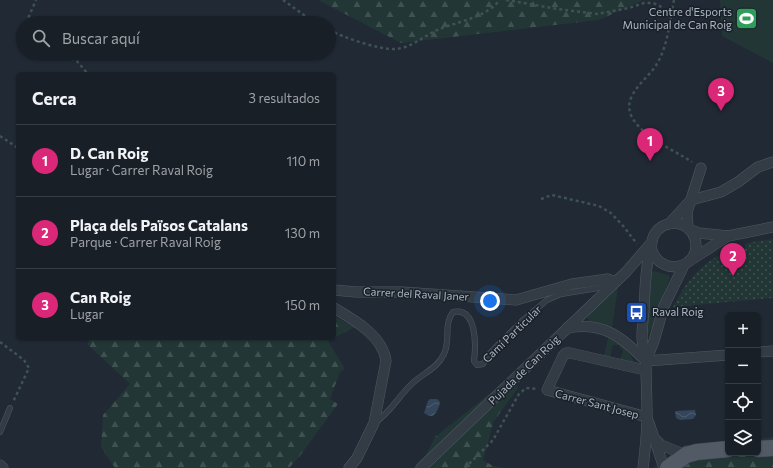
<!DOCTYPE html>
<html lang="es">
<meta charset="utf-8">
<style>
body{margin:0;font-family:Commissioner,sans-serif;background:#252c33;color:#f1f3f6}
.controls{position:absolute;right:12px;bottom:12px;display:grid;overflow:hidden;border-radius:6px;box-shadow:0 1px 3px #0004}
.controls button{width:36px;height:36px;display:grid;place-items:center;padding:0;border:0;border-bottom:1px solid #363d44;background:#181f27;color:#f1f3f6;font:20px sans-serif}
.you{position:absolute;left:490px;top:301px;width:14px;height:14px;margin:-10px;border:3px solid #fff;border-radius:50%;background:#1a73e8;box-shadow:0 0 0 6px #1a73e833}
.badge{display:grid;place-items:center;width:26px;height:26px;border-radius:50%;background:#db2777;color:#fff;font-size:13px;font-weight:700}
.pin{position:absolute;translate:-50% -33px;filter:drop-shadow(0 1px 2px #0008)}
.pin::after{content:'';position:absolute;top:21px;width:14px;height:12px;background:inherit;clip-path:polygon(0 0,100% 0,50% 100%)}
.list{margin:0;padding:0;list-style:none}
h2{display:flex;justify-content:space-between;align-items:center;height:52px;margin:0;padding:0 16px;font-size:17px}
h2 small{font-size:13px;font-weight:400;color:#9fa2a7}
.list li{display:grid;grid-template-columns:26px 1fr auto;gap:12px;align-items:center;box-sizing:border-box;height:72px;padding:0 16px;border-top:1px solid #363d44}
.list b{display:block;font-size:15px;white-space:nowrap}
.list p{margin:0;font-size:13px;white-space:nowrap;color:#9fa2a7}
.list em{font-size:13px;font-style:normal;color:#9fa2a7}
.icon{flex:none;width:22px;height:22px;fill:none;stroke:currentColor;stroke-width:2;stroke-linecap:round;stroke-linejoin:round}
.map{position:relative;flex:none;width:773px;height:468px;overflow:hidden}
.search{position:absolute;background:#181f27;box-shadow:0 1px 3px #0004;left:16px;top:16px;width:320px;height:44px;display:flex;align-items:center;gap:10px;box-sizing:border-box;padding:0 14px;border-radius:22px;color:#9fa2a7;font-size:15px}
.panel{position:absolute;background:#181f27;box-shadow:0 1px 3px #0004;left:16px;top:72px;width:320px;height:268px;border-radius:6px}
.map>svg:first-child{display:block}
.grass{fill:url(#grass-dots)}
.forest{fill:url(#forest-firs)}
.garden{fill:#233636}
.water{fill:url(#water-waves)}
.lines{fill:none;stroke-linecap:round;stroke-linejoin:round}
.service-casing{stroke:#505963;stroke-width:6}
.minor-casing{stroke:#505963;stroke-width:11}
.primary-casing{stroke:#3c444e;stroke-width:17}
.path{stroke:#3f5153;stroke-width:2.5;stroke-dasharray:3 3;stroke-linecap:butt}
.service{stroke:#333b45;stroke-width:5}
.minor{stroke:#333b45;stroke-width:10}
.primary{stroke:#515a65;stroke-width:16}
.labels{text-anchor:middle;stroke-width:3;stroke-linejoin:round;paint-order:stroke}
.poi-label{font-size:11px;fill:#adb6c2;stroke:#192029;text-anchor:end}
.street-label{font-size:11px;fill:#adb6c2;stroke:#192029}
</style>
<div class="map">
<svg width="773" height="468" viewBox="0 0 773 468">
<defs>
<pattern id="grass-dots" width="8" height="8" patternUnits="userSpaceOnUse"><rect width="8" height="8" fill="#233636"/><path d="M2 2h.1M6 6h.1" fill="none" stroke="#405151" stroke-width="1.8" stroke-linecap="round"/></pattern>
<pattern id="forest-firs" width="22" height="20" patternUnits="userSpaceOnUse"><rect width="22" height="20" fill="#233636"/><path d="M5 1l3.5 6h-7zM16 11l3.5 6h-7z" fill="#405151"/></pattern>
<pattern id="water-waves" width="16" height="10" patternUnits="userSpaceOnUse"><rect width="16" height="10" fill="#34465b"/><path d="M0 5q4-4 8 0t8 0" fill="none" stroke="#4f5e71"/></pattern>
</defs>
<rect width="100%" height="100%" fill="#202934"/>
<path class="grass" d="M773,239V298L673,307C688,277 706,258 738,247L739,250L746,247L745,244L757,241Z"/>
<g class="forest">
<path d="M318,0H643L599,20L401,43Z"/>
<path d="M334,316L355,327L328,341L345,369L340,372L330,399L338,404L299,457L289,468H115L101,447L103,415L130,384L87,344L91,338H334Z"/>
<path d="M513,375L518,388L494,421L483,460L493,466L507,468H413L426,455L435,437Z"/>
<path d="M773,437V468H653L683,446L728,442V453H758V439Z"/>
</g>
<g class="garden">
<path d="M720,0H773V63L722,36Z"/>
<path d="M654,271L669,275L670,278L661,301L654,323L645,342L650,273Z"/>
<path d="M616,287L618,288L612,328L599,323L589,322L587,317Z"/>
<path d="M608,338C620,342 629,352 635,363L620,360L623,350L621,349L619,345H613L610,358L604,356Z"/>
</g>
<g class="water">
<path d="M430,399H437L440,402C439,408 437,412 433,416H429L424,413L428,401Z"/>
<path d="M695,410L696,415L693,419L680,420L676,418L675,411Z"/>
</g>
<g class="lines">
<defs>
<g id="service">
<path d="M374,423C391,413 400,393 415,381C426,372 438,367 444,354C451,340 443,325 453,312C477,307 476,345 474,361L477,365L483,364L490,353L522,321L547,300L561,294L610,286"/>
<path d="M0,432L10,408"/>
</g>
<g id="minor">
<path d="M669,224L691,200L721,192L738,182L758,167L773,162"/>
<path d="M688,228L687,212L701,168"/>
<path d="M689,229L699,233L728,236"/>
<path d="M691,260L728,236L773,227"/>
<path d="M334,290L356,292H402L516,300L572,284L608,279L615,282"/>
<path d="M334,308C353,319 383,336 386,361L374,423L357,458L349,468"/>
<path d="M567,328C604,321 621,337 646,361"/>
<path d="M758,352L773,351"/>
<path d="M646,361L654,341L664,306L684,265"/>
<path d="M646,361L728,355"/>
<path d="M645,370L570,353H566L563,356L547,390L647,417"/>
<path d="M649,423L664,468"/>
<path d="M654,438L661,445L686,455"/>
<path d="M0,465L3,468"/>
<path d="M421,468L626,272L652,242"/>
<path d="M643,468C645,451 647,433 647,416C647,398 646,380 646,361C645,353 642,345 642,337C642,328 643,319 644,310C645,292 645,273 649,255C651,249 651,241 654,235C660,225 670,222 680,224C687,226 693,232 695,239C703,268 660,279 651,248"/>
</g>
<g id="primary">
<path d="M758,449L773,448"/>
<path d="M668,468L686,455L697,452L728,449"/>
</g>
</defs>
<use href="#service" class="service-casing"/>
<use href="#minor" class="minor-casing"/>
<use href="#primary" class="primary-casing"/>
<g class="path">
<path d="M283,0L315,23"/>
<path d="M506,0L558,9L597,14L629,8L644,3H653L660,6L666,13L669,19"/>
<path d="M674,0C670,20 668,44 658,62C651,75 638,83 632,96C616,126 673,149 692,162"/>
<path d="M26,23L36,0"/>
<path d="M23,30L22,39L23,42"/>
<path d="M329,30C345,38 379,50 396,49C410,48 423,37 435,31C457,21 484,19 500,0"/>
<path d="M54,53L76,60L88,74"/>
<path d="M0,136L18,148"/>
<path d="M541,199L552,195L599,206L611,213L624,227L637,244"/>
<path d="M0,342L24,360L29,368L13,402"/>
<path d="M465,468L493,440L519,394L526,388L538,389"/>
</g>
<use href="#service" class="service"/>
<use href="#minor" class="minor"/>
<use href="#primary" class="primary"/>
</g>
<defs>
<symbol id="stadium-square" viewBox="-11 -11 22 22"><rect x="-9" y="-9" width="18" height="18" rx="4" fill="#2e9e5b" stroke="#192029"/><path d="M0-5a6.5 5 0 1 0 0 10a6.5 5 0 1 0 0-10ZM-3.5-1.8h7v3.6h-7Z" fill="#fff"/></symbol>
<symbol id="bus-square" viewBox="-11 -11 22 22"><rect x="-9" y="-9" width="18" height="18" rx="4" fill="#1a4fb4" stroke="#192029"/><path d="M-5-6H5V4H4V6H2V4H-2V6H-4V4H-5ZM-3.5-4V0h7V-4ZM-3.5 1.2v1.5H-2V1.2ZM2 1.2v1.5H3.5V1.2Z" fill="#fff"/></symbol>
</defs>
<g fill-rule="evenodd">
<use href="#stadium-square" x="734" y="6" width="25" height="25"/>
<use href="#bus-square" x="624" y="300" width="25" height="25"/>
</g>
<g class="labels">
<g class="poi-label">
<text x="732" y="16">Centre d'Esports<tspan x="732" dy="13">Municipal de Can Roig</tspan></text>
<text x="652" y="316" text-anchor="start">Raval Roig</text>
</g>
<g class="street-label">
<text transform="translate(416 294) rotate(3)" y="4">Carrer del Raval Janer</text>
<text transform="translate(512 334) rotate(-44)" y="4">Camí Particular</text>
<text transform="translate(524 370) rotate(-44)" y="4">Pujada de Can Roig</text>
<text transform="translate(597 404) rotate(15)" y="4">Carrer Sant Josep</text>
</g>
</g>
</svg>
<div class="controls">
<button>+</button>
<button>−</button>
<button><svg class="icon" aria-label="locate" viewBox="0 0 24 24"><circle cx="12" cy="12" r="6"/><path d="M12 2v4M12 18v4M2 12h4M18 12h4"/></svg></button>
<button><svg class="icon" aria-label="layers" viewBox="0 0 24 24"><path d="M12 4l9 5-9 5-9-5zM3 14l9 5 9-5"/></svg></button>
</div>
<div class="you"></div>
<div class="pin badge" style="left:650px;top:161px">1</div>
<div class="pin badge" style="left:733px;top:276px">2</div>
<div class="pin badge" style="left:721px;top:111px">3</div>
<div class="search"><svg class="icon" aria-label="search" viewBox="0 0 24 24"><circle cx="10" cy="10" r="6"/><path d="M15 15l6 6"/></svg>Buscar aquí</div>
<section class="panel">
<h2>Cerca<small>3 resultados</small></h2>
<ul class="list">
<li><span class="badge">1</span><div><b>D. Can Roig</b><p>Lugar · Carrer Raval Roig</p></div><em>110 m</em></li>
<li><span class="badge">2</span><div><b>Plaça dels Països Catalans</b><p>Parque · Carrer Raval Roig</p></div><em>130 m</em></li>
<li><span class="badge">3</span><div><b>Can Roig</b><p>Lugar</p></div><em>150 m</em></li>
</ul>
</section>
</div>
